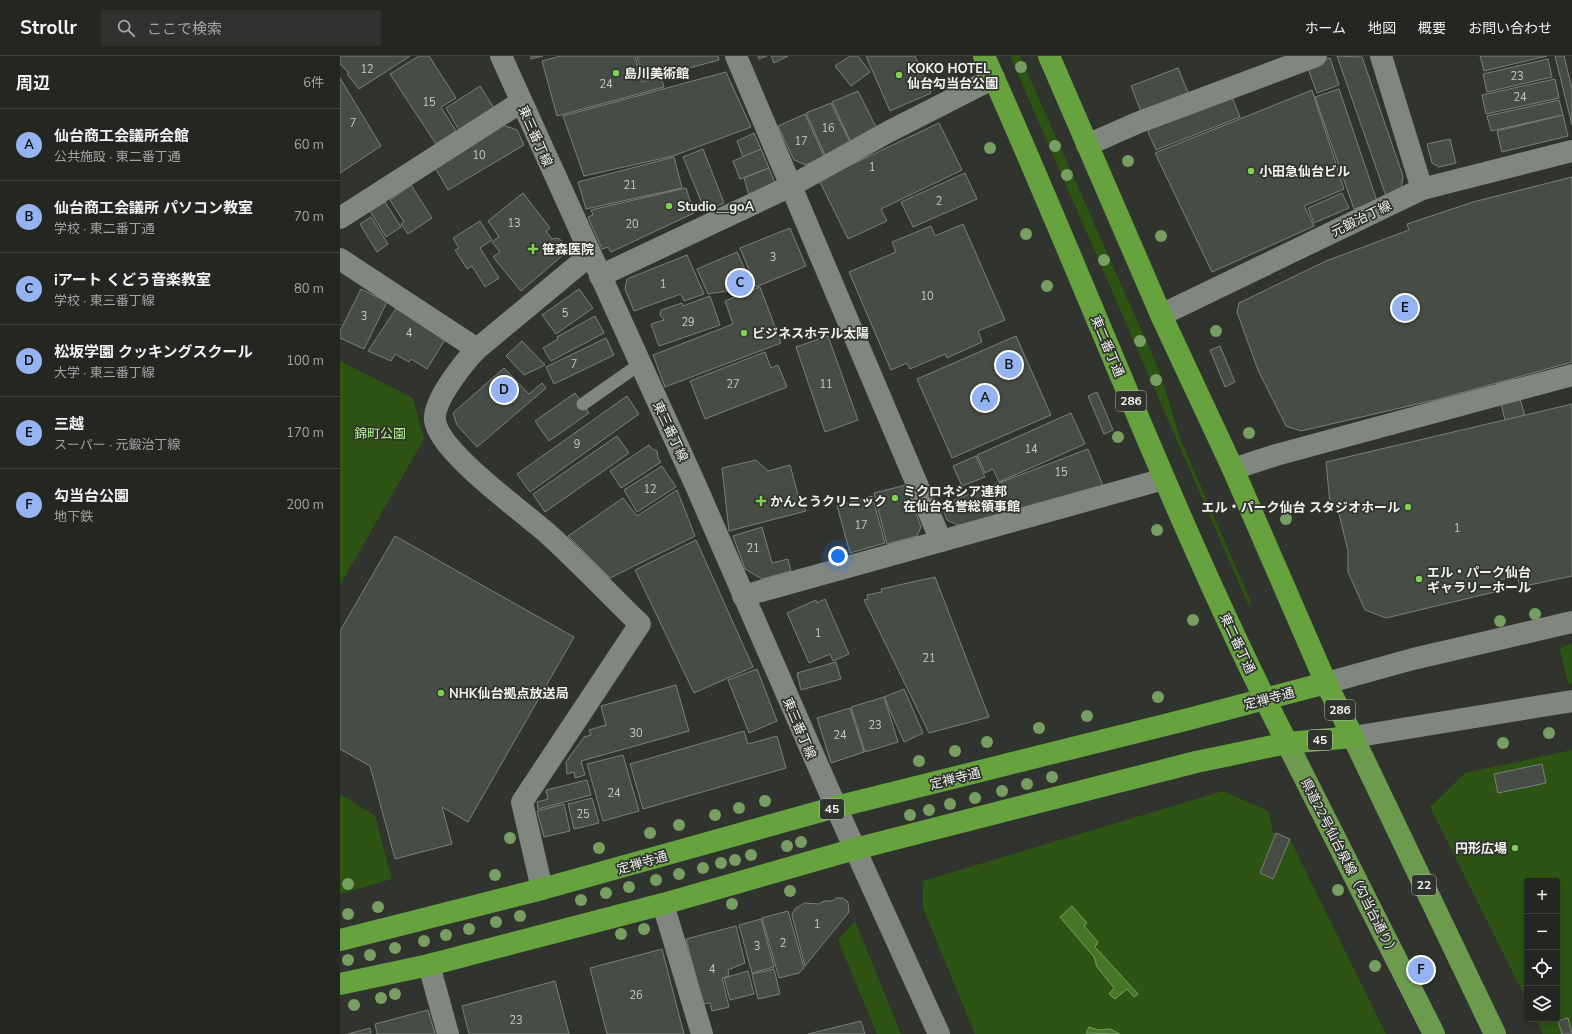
<!DOCTYPE html>
<html lang="ja">
<meta charset="utf-8">
<style>
body{margin:0;font-family:"Nunito Sans","Noto Sans JP",sans-serif;background:#30322f;color:#f1f3f6}
.controls{position:absolute;right:12px;bottom:12px;display:grid;overflow:hidden;border-radius:4px;box-shadow:0 2px 6px #0003}
.controls button{width:36px;height:36px;display:grid;place-items:center;padding:0;border:0;border-bottom:1px solid #414340;background:#242622;color:#f1f3f6;font:20px sans-serif}
.you{position:absolute;left:498px;top:500px;width:14px;height:14px;margin:-10px;border:3px solid #fff;border-radius:50%;background:#1a73e8;box-shadow:0 0 0 6px #1a73e833}
.badge{display:grid;place-items:center;width:26px;height:26px;border-radius:50%;background:#95b2f1;color:#111;font-size:13px;font-weight:700}
.pin{position:absolute;translate:-50% -50%;border:2px solid #fff;box-shadow:0 1px 4px #0006}
.list{margin:0;padding:0;list-style:none}
h2{display:flex;justify-content:space-between;align-items:center;height:52px;margin:0;padding:0 16px;font-size:17px}
h2 small{font-size:13px;font-weight:400;color:#a3a5a5}
.list li{display:grid;grid-template-columns:26px 1fr auto;gap:12px;align-items:center;box-sizing:border-box;height:72px;padding:0 16px;border-top:1px solid #414340}
.list b{display:block;font-size:15px;white-space:nowrap}
.list p{margin:0;font-size:13px;white-space:nowrap;color:#a3a5a5}
.list em{font-size:13px;font-style:normal;color:#a3a5a5}
.icon{flex:none;width:22px;height:22px;fill:none;stroke:currentColor;stroke-width:2;stroke-linecap:round;stroke-linejoin:round}
.map{position:relative;flex:none;width:1232px;height:978px;overflow:hidden}
header{display:flex;align-items:center;gap:24px;box-sizing:border-box;height:56px;padding:0 20px;background:#242622;border-bottom:1px solid #414340}
header strong{font-size:19px}
nav{display:flex;gap:22px;margin-inline-start:auto;font-size:14px}
.search{width:280px;height:36px;background:#30322f;display:flex;align-items:center;gap:10px;box-sizing:border-box;padding:0 14px;border-radius:4px;color:#a3a5a5;font-size:15px}
main{display:flex}
aside{flex:1;background:#242622}
.map>svg:first-child{display:block}
.green{fill:#2d5412}
.water{fill:#457727;stroke:#799c63}
.building{fill:#484c46;stroke:#7c807a}
.lines{fill:none;stroke-linecap:round;stroke-linejoin:round}
.service{stroke:#828680;stroke-width:13}
.minor{stroke:#828680;stroke-width:22}
.tertiary{stroke:#828680;stroke-width:22}
.primary{stroke:#6d9b4e;stroke-width:22}
.trunk{stroke:#66a23e;stroke-width:22}
.tree{fill:#779f62}
.poi-dot{fill:#80d051;stroke:#30332e;stroke-width:1.5}
.labels{text-anchor:middle;stroke-width:3.5;stroke-linejoin:round;paint-order:stroke}
.number-label{font-size:11px;fill:#c7c9c6}
.shield{fill:#30332e;stroke:#b7b9b6;stroke-width:1}
.shield-label{font-size:12px;font-weight:bold;fill:#f1f3f0}
.poi-label{font-size:13px;font-weight:bold;fill:#f1f3f0;stroke:#30332e;text-anchor:start}
.street-label{font-size:13px;fill:#f1f3f0;stroke:#30332e}
.park-label{font-size:13px;fill:#b1f78d;stroke:#30332e}
</style>
<header>
<strong>Strollr</strong>
<div class="search"><svg class="icon" aria-label="search" viewBox="0 0 24 24"><circle cx="10" cy="10" r="6"/><path d="M15 15l6 6"/></svg>ここで検索</div>
<nav><a>ホーム</a><a>地図</a><a>概要</a><a>お問い合わせ</a></nav>
</header>
<main>
<aside>
<h2>周辺<small>6件</small></h2>
<ul class="list">
<li><span class="badge">A</span><div><b>仙台商工会議所会館</b><p>公共施設 · 東二番丁通</p></div><em>60 m</em></li>
<li><span class="badge">B</span><div><b>仙台商工会議所 パソコン教室</b><p>学校 · 東二番丁通</p></div><em>70 m</em></li>
<li><span class="badge">C</span><div><b>iアート くどう音楽教室</b><p>学校 · 東三番丁線</p></div><em>80 m</em></li>
<li><span class="badge">D</span><div><b>松坂学園 クッキングスクール</b><p>大学 · 東三番丁線</p></div><em>100 m</em></li>
<li><span class="badge">E</span><div><b>三越</b><p>スーパー · 元鍛治丁線</p></div><em>170 m</em></li>
<li><span class="badge">F</span><div><b>勾当台公園</b><p>地下鉄</p></div><em>200 m</em></li>
</ul>
</aside>
<div class="map">
<svg width="1232" height="978" viewBox="0 0 1232 978">
<rect width="100%" height="100%" fill="#30332e"/>
<g class="green">
<path d="M670,0H680L819,314L840,382L911,546L910,548H908Z"/>
<path d="M0,305L73,342L84,383L0,529Z"/>
<path d="M1232,588V629L1228,627L1220,593L1224,590Z"/>
<path d="M1232,694V978H1203L1196,963H1217V825H1187V945L1090,751L1125,717Z"/>
<path d="M883,735L928,755L933,776L950,783L1046,978H635L583,852V825Z"/>
<path d="M0,738L35,760L52,823L0,838Z"/>
<path d="M515,865L561,978H537L498,884Z"/>
</g>
<g class="water">
<path d="M732,850L747,867L744,870L758,886L755,891L798,938L794,941L787,933L775,943L769,938L774,932L757,911L754,901L720,861Z"/>
<path d="M749,971L758,974L770,973L780,978L746,977Z"/>
</g>
<g class="building">
<path d="M0,0H70L19,33L7,18L9,17L0,8Z"/>
<path d="M79,0H89L116,42L101,51L116,75L96,88L50,18Z"/>
<path d="M191,0H203L191,3Z"/>
<path d="M221,0H295L302,26L321,21L324,31L217,60L202,5Z"/>
<path d="M297,0H378L379,4L304,24Z"/>
<path d="M418,0H427L419,3Z"/>
<path d="M431,0H448L434,7Z"/>
<path d="M510,0H518L530,16L511,30L495,10Z"/>
<path d="M526,0H575L591,37L550,55Z"/>
<path d="M997,0L1022,1L1063,120L1061,135L1046,140Z"/>
<path d="M1140,0H1207L1144,15Z"/>
<path d="M1215,0H1224L1232,33V69Z"/>
<path d="M990,2L999,29L977,37L967,10Z"/>
<path d="M1208,3L1212,21L1147,36L1143,18Z"/>
<path d="M838,12L849,39L802,58L791,30Z"/>
<path d="M386,16L411,71L333,100L244,120L223,60Z"/>
<path d="M0,22L41,90L0,117Z"/>
<path d="M1215,23L1219,42L1146,58L1142,39Z"/>
<path d="M140,30L154,52L119,74L106,52Z"/>
<path d="M999,33L1037,145L1014,153L975,41Z"/>
<path d="M972,34L1004,133L964,150L974,170L872,216L815,97Z"/>
<path d="M518,35L537,73L511,86L492,46Z"/>
<path d="M892,41L900,61L816,94L808,76L811,72Z"/>
<path d="M1219,44L1223,59L1151,75L1147,60Z"/>
<path d="M491,47L510,86L485,99L466,57Z"/>
<path d="M465,58L484,100L466,109L454,104L438,70Z"/>
<path d="M1223,59L1228,80L1162,96L1157,75Z"/>
<path d="M599,67L622,114L541,153L547,165L508,183L479,124Z"/>
<path d="M163,69L177,74L184,89L108,134L94,110Z"/>
<path d="M414,77L421,93L403,101L397,85Z"/>
<path d="M1110,83L1116,107L1099,111L1092,107L1087,88Z"/>
<path d="M363,93L384,147L365,155L343,101Z"/>
<path d="M421,93L429,112L400,123L393,105Z"/>
<path d="M334,101L342,132L246,153L238,126Z"/>
<path d="M429,112L435,127L409,139L404,122Z"/>
<path d="M625,117L637,143L573,171L561,146Z"/>
<path d="M1232,121V306L1099,343L961,375L946,370L918,314L897,256L899,247L986,205L1069,174L1067,168L1133,146Z"/>
<path d="M71,129L92,162L68,178L61,168L64,166L50,144Z"/>
<path d="M346,132L354,157L271,196L268,191L262,193L248,161L253,159L251,154Z"/>
<path d="M183,137L210,172L206,175L212,183L218,182L223,186L226,194L223,199L181,235L153,201L160,196L152,186L159,181L148,165Z"/>
<path d="M1002,137L1009,152L974,167L968,152Z"/>
<path d="M45,146L61,171L46,181L30,155Z"/>
<path d="M31,161L48,188L37,196L20,168Z"/>
<path d="M140,165L152,184L140,192L159,222L145,231L132,210L127,213L115,194L119,192L113,182Z"/>
<path d="M623,168L665,264L638,275L642,286L607,302L605,298L570,313L567,307L551,314L509,216L556,196L552,186L591,170L595,180Z"/>
<path d="M450,172L466,210L416,231L400,192Z"/>
<path d="M397,196L413,231L368,238L357,213Z"/>
<path d="M347,199L364,238L344,245L341,238L294,255L285,233L287,223Z"/>
<path d="M420,231L441,287L325,331L313,299L393,268L385,245Z"/>
<path d="M21,233L47,246L24,293L0,282V275Z"/>
<path d="M239,233L253,252L216,278L202,259Z"/>
<path d="M370,240L380,269L319,290L311,268L324,264L320,259L321,254L342,247L343,250Z"/>
<path d="M57,251L106,282L87,313L71,303L69,306L55,298L51,305L28,295Z"/>
<path d="M255,260L264,277L211,305L203,292L218,283L217,281Z"/>
<path d="M488,280L518,364L485,376L456,291Z"/>
<path d="M676,280L711,359L612,402L577,323Z"/>
<path d="M266,282L274,299L214,328L206,311Z"/>
<path d="M182,285L205,309L184,319L166,300Z"/>
<path d="M880,290L895,326L885,331L870,294Z"/>
<path d="M425,296L431,312L438,309L447,331L365,363L350,325Z"/>
<path d="M164,312L189,338L202,327L206,332L137,391L117,369L113,357Z"/>
<path d="M1174,323L1185,360L1165,364L1156,328Z"/>
<path d="M757,336L773,374L764,378L748,340Z"/>
<path d="M235,337L249,357L209,385L195,365Z"/>
<path d="M287,340L299,358L190,436L177,418Z"/>
<path d="M1232,348V520L1180,531L1177,519L1160,524L1163,534L1046,562L1025,554L1008,516V495L997,449L990,448L986,406Z"/>
<path d="M731,357L745,388L659,426L653,413L645,417L637,399Z"/>
<path d="M277,380L289,397L205,456L193,438Z"/>
<path d="M309,389L311,392L317,395L318,402L321,406L281,432L270,415Z"/>
<path d="M748,393L764,432L620,470L607,464L604,456L607,455L606,451L610,449L609,446Z"/>
<path d="M636,400L645,421L622,430L613,410Z"/>
<path d="M416,404L428,415L450,409L458,439L466,455L389,475L382,412Z"/>
<path d="M322,410L336,431L297,456L284,434Z"/>
<path d="M566,429L581,471L577,480L547,488L534,437Z"/>
<path d="M337,434L355,480L270,522L228,480L283,442L297,460Z"/>
<path d="M532,440L545,487L510,497L497,450Z"/>
<path d="M422,471L432,507L448,503L451,515L422,523L405,513L393,480Z"/>
<path d="M55,480L234,581L128,766L102,751L112,788L55,803L30,710L0,693V575Z"/>
<path d="M356,484L413,611L354,637L295,514Z"/>
<path d="M595,521L649,661L589,677L524,544L528,543L527,539L542,536L541,533Z"/>
<path d="M485,543L509,598L493,605L490,598L469,607L447,557L476,544L477,547Z"/>
<path d="M496,606L501,623L461,634L457,617Z"/>
<path d="M417,613L437,665L409,677L388,624Z"/>
<path d="M336,629L349,675L241,705L245,719L235,722L234,716L227,718L226,706L244,681L251,679L249,674L266,669L261,650Z"/>
<path d="M564,633L583,677L564,686L544,641Z"/>
<path d="M544,641L558,686L525,696L511,651Z"/>
<path d="M510,652L524,696L491,707L477,662Z"/>
<path d="M404,675L408,688L437,680L446,712L303,753L290,708Z"/>
<path d="M283,699L299,755L263,765L247,708Z"/>
<path d="M1202,708L1206,727L1158,737L1154,718Z"/>
<path d="M247,724L251,739L198,753L197,746L208,743L206,734Z"/>
<path d="M252,742L259,767L234,773L228,748Z"/>
<path d="M224,748L230,775L204,781L197,755Z"/>
<path d="M936,777L950,783L933,823L920,817Z"/>
<path d="M496,842H503L508,846L509,856L465,910L452,859L453,856L456,852L465,847L479,848L484,845H492Z"/>
<path d="M448,855L464,912L459,917L439,922L422,862Z"/>
<path d="M421,863L434,911L412,917L399,869Z"/>
<path d="M396,870L405,907L388,914L389,920L382,922L389,951L372,955L370,947L363,948L346,883Z"/>
<path d="M322,893L344,978H267L250,912Z"/>
<path d="M434,913L440,938L418,943L412,918Z"/>
<path d="M408,915L414,938L390,944L384,922Z"/>
<path d="M215,925L229,978H129L122,950Z"/>
<path d="M88,954L95,978H37L35,968Z"/>
<path d="M1228,962L1232,978H1222L1218,965Z"/>
<path d="M521,965L525,978H468Z"/>
<path d="M30,972L31,978H8Z"/>
</g>
<g class="lines">
<path class="service" d="M243,348L300,308"/>
<g class="minor">
<path d="M161,0L356,430L496,751"/>
<path d="M396,0L601,485"/>
<path d="M1041,0L1082,133"/>
<path d="M747,89L797,67L976,0"/>
<path d="M0,162L181,46"/>
<path d="M0,203L137,293"/>
<path d="M260,220L451,130L548,76L654,22"/>
<path d="M821,259L1082,133L1232,95"/>
<path d="M893,413L936,399L1232,319"/>
<path d="M403,540L824,423"/>
<path d="M202,833L182,746L300,568C269,538 239,506 207,477C182,455 98,395 95,364C93,345 124,306 137,293L250,199"/>
<path d="M323,848L362,978"/>
<path d="M89,909L108,978"/>
</g>
<g class="tertiary">
<path d="M986,627L1073,603L1232,566"/>
<path d="M1013,681L1232,645"/>
<path d="M496,751L599,978"/>
</g>
<g class="primary">
<path d="M1013,681L1155,978"/>
<path d="M947,687L1094,978"/>
</g>
<g class="trunk">
<path d="M644,0C747,228 833,464 947,687"/>
<path d="M0,884L202,833L496,751L845,664L986,627"/>
<path d="M0,928L89,909L323,848L515,793L856,706L947,687L1013,681L986,627L893,413L821,259L709,0"/>
</g>
</g>
<g class="tree">
<circle cx="681" cy="11" r="6"/>
<circle cx="715" cy="90" r="6"/>
<circle cx="650" cy="92" r="6"/>
<circle cx="788" cy="105" r="6"/>
<circle cx="727" cy="119" r="6"/>
<circle cx="686" cy="178" r="6"/>
<circle cx="821" cy="180" r="6"/>
<circle cx="764" cy="204" r="6"/>
<circle cx="707" cy="230" r="6"/>
<circle cx="876" cy="275" r="6"/>
<circle cx="800" cy="285" r="6"/>
<circle cx="816" cy="324" r="6"/>
<circle cx="909" cy="377" r="6"/>
<circle cx="778" cy="381" r="6"/>
<circle cx="946" cy="463" r="6"/>
<circle cx="817" cy="474" r="6"/>
<circle cx="1195" cy="558" r="6"/>
<circle cx="853" cy="564" r="6"/>
<circle cx="1160" cy="565" r="6"/>
<circle cx="818" cy="641" r="6"/>
<circle cx="747" cy="660" r="6"/>
<circle cx="699" cy="672" r="6"/>
<circle cx="1209" cy="677" r="6"/>
<circle cx="647" cy="686" r="6"/>
<circle cx="1163" cy="687" r="6"/>
<circle cx="615" cy="695" r="6"/>
<circle cx="579" cy="705" r="6"/>
<circle cx="712" cy="721" r="6"/>
<circle cx="687" cy="728" r="6"/>
<circle cx="662" cy="735" r="6"/>
<circle cx="635" cy="742" r="6"/>
<circle cx="425" cy="745" r="6"/>
<circle cx="610" cy="748" r="6"/>
<circle cx="399" cy="752" r="6"/>
<circle cx="589" cy="754" r="6"/>
<circle cx="375" cy="759" r="6"/>
<circle cx="570" cy="759" r="6"/>
<circle cx="339" cy="769" r="6"/>
<circle cx="310" cy="777" r="6"/>
<circle cx="170" cy="782" r="6"/>
<circle cx="461" cy="786" r="6"/>
<circle cx="447" cy="790" r="6"/>
<circle cx="259" cy="792" r="6"/>
<circle cx="411" cy="799" r="6"/>
<circle cx="395" cy="804" r="6"/>
<circle cx="381" cy="807" r="6"/>
<circle cx="363" cy="812" r="6"/>
<circle cx="339" cy="818" r="6"/>
<circle cx="155" cy="819" r="6"/>
<circle cx="316" cy="824" r="6"/>
<circle cx="8" cy="828" r="6"/>
<circle cx="289" cy="831" r="6"/>
<circle cx="998" cy="834" r="6"/>
<circle cx="450" cy="835" r="6"/>
<circle cx="266" cy="837" r="6"/>
<circle cx="241" cy="844" r="6"/>
<circle cx="392" cy="848" r="6"/>
<circle cx="38" cy="851" r="6"/>
<circle cx="8" cy="858" r="6"/>
<circle cx="180" cy="860" r="6"/>
<circle cx="156" cy="866" r="6"/>
<circle cx="129" cy="873" r="6"/>
<circle cx="304" cy="873" r="6"/>
<circle cx="281" cy="878" r="6"/>
<circle cx="106" cy="879" r="6"/>
<circle cx="84" cy="885" r="6"/>
<circle cx="55" cy="892" r="6"/>
<circle cx="30" cy="899" r="6"/>
<circle cx="8" cy="904" r="6"/>
<circle cx="1035" cy="910" r="6"/>
<circle cx="55" cy="938" r="6"/>
<circle cx="41" cy="942" r="6"/>
<circle cx="14" cy="949" r="6"/>
</g>
<g class="poi-dot">
<circle cx="276" cy="17" r="4"/>
<circle cx="559" cy="19" r="4"/>
<circle cx="911" cy="115" r="4"/>
<circle cx="329" cy="150" r="4"/>
<path d="M191 187h4v4h4v4h-4v4h-4v-4h-4v-4h4z"/>
<circle cx="404" cy="277" r="4"/>
<circle cx="555" cy="442" r="4"/>
<path d="M419 439h4v4h4v4h-4v4h-4v-4h-4v-4h4z"/>
<circle cx="1068" cy="451" r="4"/>
<circle cx="1079" cy="523" r="4"/>
<circle cx="101" cy="637" r="4"/>
<circle cx="1175" cy="792" r="4"/>
</g>
<g class="labels">
<g class="number-label">
<text x="27" y="17">12</text>
<text x="1177" y="24">23</text>
<text x="266" y="32">24</text>
<text x="1180" y="45">24</text>
<text x="89" y="50">15</text>
<text x="13" y="71">7</text>
<text x="488" y="76">16</text>
<text x="461" y="89">17</text>
<text x="139" y="103">10</text>
<text x="532" y="115">1</text>
<text x="290" y="133">21</text>
<text x="599" y="149">2</text>
<text x="174" y="171">13</text>
<text x="292" y="172">20</text>
<text x="433" y="205">3</text>
<text x="323" y="232">1</text>
<text x="587" y="244">10</text>
<text x="225" y="261">5</text>
<text x="24" y="264">3</text>
<text x="348" y="270">29</text>
<text x="69" y="281">4</text>
<text x="234" y="312">7</text>
<text x="393" y="332">27</text>
<text x="486" y="332">11</text>
<text x="237" y="392">9</text>
<text x="691" y="397">14</text>
<text x="721" y="420">15</text>
<text x="310" y="437">12</text>
<text x="521" y="473">17</text>
<text x="1117" y="476">1</text>
<text x="413" y="496">21</text>
<text x="478" y="581">1</text>
<text x="589" y="606">21</text>
<text x="535" y="673">23</text>
<text x="296" y="681">30</text>
<text x="500" y="683">24</text>
<text x="274" y="741">24</text>
<text x="243" y="762">25</text>
<text x="477" y="872">1</text>
<text x="443" y="891">2</text>
<text x="417" y="894">3</text>
<text x="372" y="917">4</text>
<text x="296" y="943">26</text>
<text x="176" y="968">23</text>
</g>
<g class="shield">
<rect x="776" y="335" width="30" height="20" rx="3"/>
<rect x="985" y="644" width="30" height="20" rx="3"/>
<rect x="968" y="674" width="24" height="20" rx="3"/>
<rect x="480" y="743" width="24" height="20" rx="3"/>
<rect x="1072" y="819" width="24" height="20" rx="3"/>
</g>
<g class="shield-label">
<text x="791" y="349">286</text>
<text x="1000" y="658">286</text>
<text x="980" y="688">45</text>
<text x="492" y="757">45</text>
<text x="1084" y="833">22</text>
</g>
<g class="poi-label">
<text x="567" y="17">KOKO HOTEL<tspan x="567" dy="15">仙台勾当台公園</tspan></text>
<text x="284" y="22">島川美術館</text>
<text x="919" y="120">小田急仙台ビル</text>
<text x="337" y="155">Studio＿goA</text>
<text x="202" y="198">笹森医院</text>
<text x="412" y="282">ビジネスホテル太陽</text>
<text x="563" y="440">ミクロネシア連邦<tspan x="563" dy="15">在仙台名誉総領事館</tspan></text>
<text x="430" y="450">かんとうクリニック</text>
<text x="1060" y="456" text-anchor="end">エル・パーク仙台 スタジオホール</text>
<text x="1087" y="521">エル・パーク仙台<tspan x="1087" dy="15">ギャラリーホール</tspan></text>
<text x="109" y="642">NHK仙台拠点放送局</text>
<text x="1167" y="797" text-anchor="end">円形広場</text>
</g>
<g class="street-label">
<text transform="translate(196 80) rotate(66)" y="5">東三番丁線</text>
<text transform="translate(1021 162) rotate(-26)" y="5">元鍛治丁線</text>
<text transform="translate(768 290) rotate(67)" y="5">東二番丁通</text>
<text transform="translate(331 375) rotate(65)" y="5">東三番丁線</text>
<text transform="translate(898 587) rotate(65)" y="5">東二番丁通</text>
<text transform="translate(929 642) rotate(-15)" y="5">定禅寺通</text>
<text transform="translate(460 672) rotate(67)" y="5">東三番丁線</text>
<text transform="translate(615 722) rotate(-14)" y="5">定禅寺通</text>
<text transform="translate(302 806) rotate(-16)" y="5">定禅寺通</text>
<text transform="translate(1010 811) rotate(63)" y="5">県道22号仙台泉線（勾当台通り）</text>
</g>
<g class="park-label">
<text x="40" y="382">錦町公園</text>
</g>
</g>
</svg>
<div class="controls">
<button>+</button>
<button>−</button>
<button><svg class="icon" aria-label="locate" viewBox="0 0 24 24"><circle cx="12" cy="12" r="6"/><path d="M12 2v4M12 18v4M2 12h4M18 12h4"/></svg></button>
<button><svg class="icon" aria-label="layers" viewBox="0 0 24 24"><path d="M12 4l9 5-9 5-9-5zM3 14l9 5 9-5"/></svg></button>
</div>
<div class="you"></div>
<div class="pin badge" style="left:645px;top:342px">A</div>
<div class="pin badge" style="left:669px;top:309px">B</div>
<div class="pin badge" style="left:400px;top:227px">C</div>
<div class="pin badge" style="left:164px;top:334px">D</div>
<div class="pin badge" style="left:1065px;top:252px">E</div>
<div class="pin badge" style="left:1081px;top:914px">F</div>
</div>
</main>
